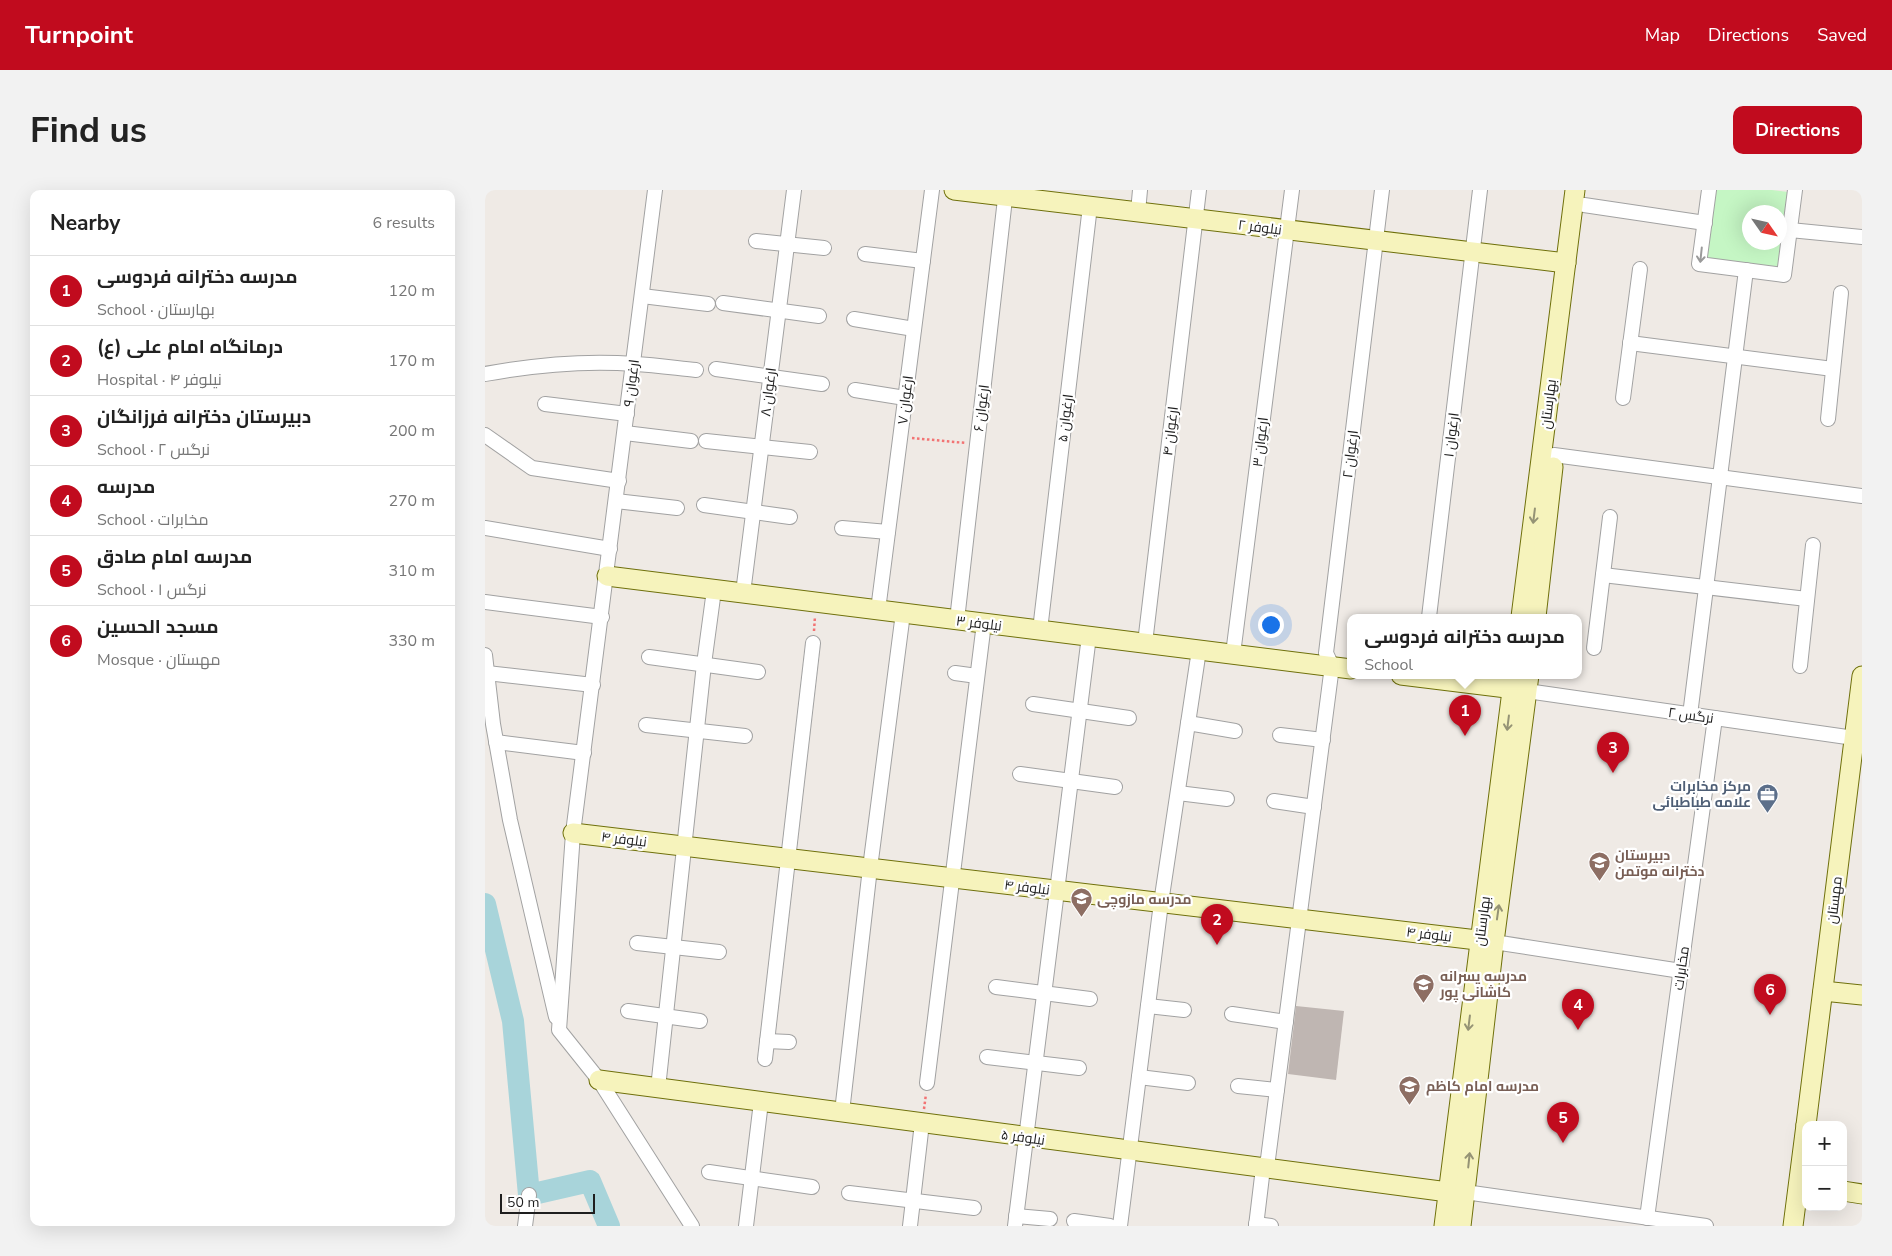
<!DOCTYPE html>
<meta charset="utf-8">
<style>
body{margin:0;font-family:"Nunito Sans",Cairo,sans-serif;background:#f2f2f2;color:#222}
.controls{position:absolute;right:15px;bottom:15px;display:grid;overflow:hidden;border-radius:10px;box-shadow:0 5px 20px #0002}
.controls button{width:45px;height:45px;display:grid;place-items:center;padding:0;border:0;border-bottom:1px solid #e0e0e0;background:#fff;color:#222;font:25px sans-serif}
.compass{position:absolute;left:1257px;top:15px;width:45px;height:45px;border-radius:50%;background:#fff;box-shadow:0 5px 20px #0002;rotate:124deg}
.scale{position:absolute;left:15px;bottom:12px;width:95px;box-sizing:border-box;padding-left:5px;border:2px solid #1e1e1e;border-top:0;font-size:14px;line-height:18px;white-space:nowrap;color:#1e1e1e;-webkit-text-stroke:4px #fff;paint-order:stroke}
.you{position:absolute;left:785px;top:434px;width:18px;height:18px;margin:-12px;border:4px solid #fff;border-radius:50%;background:#1a73e8;box-shadow:0 0 0 8px #1a73e833}
.badge{display:grid;place-items:center;width:32px;height:32px;border-radius:50%;background:#c10b1e;color:#fff;font-size:16px;font-weight:700}
.pin{position:absolute;translate:-50% -41px;filter:drop-shadow(0 1px 2px #0008)}
.pin::after{content:'';position:absolute;top:26px;width:18px;height:15px;background:inherit;clip-path:polygon(0 0,100% 0,50% 100%)}
.popup{position:absolute;left:862px;top:424px;width:235px;height:65px;box-sizing:border-box;display:grid;place-content:center;border-radius:10px;background:#fff;filter:drop-shadow(0 1px 4px #0005);font-size:16px;white-space:nowrap;color:#767676}
.popup b{font-size:19px;color:#222}
.popup::after{content:'';position:absolute;left:50%;top:100%;margin-left:-10px;border:10px solid transparent;border-top-color:#fff}
.list{margin:0;padding:0;list-style:none}
h2{display:flex;justify-content:space-between;align-items:center;height:65px;margin:0;padding:0 20px;font-size:21px}
h2 small{font-size:16px;font-weight:400;color:#767676}
.list li{display:grid;grid-template-columns:32px 1fr auto;gap:15px;align-items:center;box-sizing:border-box;height:70px;padding:0 20px;border-top:1px solid #e0e0e0}
.list b{display:block;font-size:19px;white-space:nowrap}
.list p{margin:0;font-size:16px;white-space:nowrap;color:#767676}
.list em{font-size:16px;font-style:normal;color:#767676}
.map{position:relative;flex:none;width:1377px;height:1036px;overflow:hidden;border-radius:10px}
header{display:flex;align-items:center;gap:30px;box-sizing:border-box;height:70px;padding:0 25px;background:#c10b1e;color:#fff}
header strong{font-size:24px}
nav{display:flex;gap:28px;margin-inline-start:auto;font-size:18px}
.intro{display:flex;align-items:center;justify-content:space-between;box-sizing:border-box;height:120px;padding:0 30px}
h1{margin:0;font-size:35px}
.button{padding:12px 22px;border-radius:10px;background:#c10b1e;color:#fff;font-size:18px;font-weight:700}
main{display:flex;gap:30px;padding:0 30px}
aside{flex:1;background:#fff;border-radius:10px;box-shadow:0 5px 20px #0002}
.map>svg:first-child{display:block}
.park{fill:#c5f6c4;fill-rule:evenodd}
.lines{fill:none;stroke-linecap:round;stroke-linejoin:round}
.river{stroke:#a8d4da;stroke-width:22}
.building{fill:#bfb6b2}
.street-casing{stroke:#a2a2a2;stroke-width:16}
.secondary-casing{stroke:#6f700b;stroke-width:21}
.path{stroke:#f27373;stroke-width:2.5;stroke-dasharray:2.5 2.5;stroke-linecap:butt}
.street{stroke:#fff;stroke-width:14}
.secondary{stroke:#f6f3bc;stroke-width:19}
.oneway{stroke:#9a9a9a}
.oneway2{stroke:#959375}
.labels{text-anchor:middle;stroke-width:4.5;stroke-linejoin:round;paint-order:stroke}
.street-label{font-size:14px;fill:#1e1e1e;stroke:#fff}
.service-label{font-size:14px;font-weight:bold;fill:#4e5e75;stroke:#fff;text-anchor:end}
.education-label{font-size:14px;font-weight:bold;fill:#785e54;stroke:#fff;text-anchor:start}
</style>
<header>
<strong>Turnpoint</strong>
<nav><a>Map</a><a>Directions</a><a>Saved</a></nav>
</header>
<div class="intro"><h1>Find us</h1><a class="button">Directions</a></div>
<main>
<aside>
<h2>Nearby<small>6 results</small></h2>
<ul class="list">
<li><span class="badge">1</span><div><b>مدرسه دخترانه فردوسی</b><p>School · بهارستان</p></div><em>120 m</em></li>
<li><span class="badge">2</span><div><b>درمانگاه امام علی (ع)</b><p>Hospital · نیلوفر ۴</p></div><em>170 m</em></li>
<li><span class="badge">3</span><div><b>دبیرستان دخترانه فرزانگان</b><p>School · نرگس ۲</p></div><em>200 m</em></li>
<li><span class="badge">4</span><div><b>مدرسه</b><p>School · مخابرات</p></div><em>270 m</em></li>
<li><span class="badge">5</span><div><b>مدرسه امام صادق</b><p>School · نرگس ۱</p></div><em>310 m</em></li>
<li><span class="badge">6</span><div><b>مسجد الحسین</b><p>Mosque · مهستان</p></div><em>330 m</em></li>
</ul>
</aside>
<div class="map">
<svg width="1377" height="1036" viewBox="0 0 1377 1036">
<rect width="100%" height="100%" fill="#efeae5"/>
<path class="park" d="M1229,0H1287L1303,2L1293,77L1220,68ZM1264,22H1294V52H1264Z"/>
<g class="lines">
<path class="river" d="M0,714L28,831L44,1005L105,991L124,1036"/>
</g>
<path class="building" d="M811,816L859,821L851,890L803,884Z"/>
<g class="lines">
<defs>
<g id="street">
<path d="M170,0L88,643L74,840L114,890L207,1036"/>
<path d="M1224,0L1214,74L1299,85L1310,0"/>
<path d="M1099,15L1220,33"/>
<path d="M653,22L655,0"/>
<path d="M1305,40L1377,47"/>
<path d="M271,51L339,58"/>
<path d="M380,64L438,71"/>
<path d="M157,106L223,114"/>
<path d="M238,113L334,126"/>
<path d="M369,129L429,139"/>
<path d="M1145,153L1348,179"/>
<path d="M231,179L337,194"/>
<path d="M0,184C49,175 100,170 150,174C170,175 191,178 211,180"/>
<path d="M370,200L420,208"/>
<path d="M1138,208L1155,79"/>
<path d="M60,214L142,224"/>
<path d="M1343,229L1356,103"/>
<path d="M140,243L206,251"/>
<path d="M0,245L47,278L134,291"/>
<path d="M221,251L325,262"/>
<path d="M1069,265L1377,306"/>
<path d="M131,311L192,318"/>
<path d="M219,315L305,327"/>
<path d="M0,338L125,359"/>
<path d="M357,338L403,342"/>
<path d="M1118,385L1322,409"/>
<path d="M258,403L309,0"/>
<path d="M0,412L117,427"/>
<path d="M393,420L447,0"/>
<path d="M944,427L995,0"/>
<path d="M472,430L521,0"/>
<path d="M555,440L605,16"/>
<path d="M660,453L714,0"/>
<path d="M1109,458L1125,327"/>
<path d="M748,464L807,0"/>
<path d="M0,465L8,534L25,630L71,827"/>
<path d="M164,467L273,482"/>
<path d="M1315,476L1328,355"/>
<path d="M2,483L108,495"/>
<path d="M470,483L492,486"/>
<path d="M1042,501L1369,548"/>
<path d="M548,514L644,528"/>
<path d="M1205,525L1261,80"/>
<path d="M703,533L750,541"/>
<path d="M161,535L260,546"/>
<path d="M795,545L838,550"/>
<path d="M11,552L99,563"/>
<path d="M535,584L630,597"/>
<path d="M693,603L742,609"/>
<path d="M789,611L829,617"/>
<path d="M1009,752L1196,781"/>
<path d="M152,753L234,762"/>
<path d="M511,797L605,809"/>
<path d="M663,816L699,820"/>
<path d="M143,821L215,831"/>
<path d="M747,824L801,832"/>
<path d="M282,851L304,852"/>
<path d="M502,867L594,878"/>
<path d="M280,869L328,453"/>
<path d="M654,887L703,893"/>
<path d="M442,893L499,433"/>
<path d="M753,896L792,900"/>
<path d="M173,898L219,474L229,400"/>
<path d="M357,922L385,678L418,423"/>
<path d="M224,982L327,997"/>
<path d="M980,1002L1221,1036"/>
<path d="M364,1003L489,1018"/>
<path d="M531,1026L565,1029"/>
<path d="M1162,1028L1230,528"/>
<path d="M589,1031L625,1036"/>
<path d="M771,1034L786,1036"/>
<path d="M40,1036L44,1005"/>
<path d="M261,1036L276,912"/>
<path d="M425,1036L437,933"/>
<path d="M530,1036L604,446"/>
<path d="M635,1036L676,713L714,460"/>
<path d="M771,1036L778,978L783,969L847,476L841,463L897,0"/>
</g>
<g id="secondary">
<path d="M469,0L1081,73"/>
<path d="M122,386L866,479"/>
<path d="M1036,427L1090,0"/>
<path d="M1051,427L1068,277"/>
<path d="M916,485L1038,500"/>
<path d="M88,643L1009,752"/>
<path d="M1338,801L1377,805"/>
<path d="M114,890L963,1002"/>
<path d="M1321,935L1377,486"/>
<path d="M1358,1001L1377,1004"/>
<path d="M959,1036L1029,485"/>
<path d="M976,1036L1009,752L1044,485"/>
<path d="M1308,1036L1321,935"/>
</g>
</defs>
<use href="#street" class="street-casing"/>
<use href="#secondary" class="secondary-casing"/>
<g class="path">
<path d="M427,248L481,253"/>
<path d="M329,441L330,426"/>
<path d="M439,919L441,904"/>
</g>
<use href="#street" class="street"/>
<use href="#secondary" class="secondary"/>
</g>
<defs><path id="oneway-shaft" d="M-6 0H5M1.5-3L5.5 0L1.5 3" fill="none" stroke-width="1.6" stroke-linecap="round" stroke-linejoin="round" transform="scale(1.25)"/></defs>
<use class="oneway" href="#oneway-shaft" transform="translate(1216 65) rotate(96)"/>
<g class="oneway2">
<use href="#oneway-shaft" transform="translate(1049 326) rotate(97)"/>
<use href="#oneway-shaft" transform="translate(1023 533) rotate(97)"/>
<use href="#oneway-shaft" transform="translate(1013 722) rotate(-82)"/>
<use href="#oneway-shaft" transform="translate(984 833) rotate(97)"/>
<use href="#oneway-shaft" transform="translate(984 970) rotate(-84)"/>
</g>
<defs>
<symbol id="office-pin" viewBox="-11 -11 22 30"><path d="M0 17L-7.5 6A9.5 9.5 0 1 1 7.5 6Z" fill="#5c6f8a" stroke="#fff"/><path d="M-6-3h4V-5.5h4V-3h4V5H-6ZM-1-4.5V-3h2v-1.5ZM-6 0V1H6V0Z" fill="#fff"/></symbol>
<symbol id="school-pin" viewBox="-11 -11 22 30"><path d="M0 17L-7.5 6A9.5 9.5 0 1 1 7.5 6Z" fill="#8d6e63" stroke="#fff"/><path d="M0-5L7-2L0 1L-7-2ZM-4 1L0 2.5L4 1V4Q0 6-4 4Z" fill="#fff"/></symbol>
</defs>
<g fill-rule="evenodd">
<use href="#office-pin" x="1270" y="592" width="25" height="34"/>
<use href="#school-pin" x="1102" y="660" width="25" height="34"/>
<use href="#school-pin" x="584" y="696" width="25" height="34"/>
<use href="#school-pin" x="926" y="782" width="25" height="34"/>
<use href="#school-pin" x="912" y="884" width="25" height="34"/>
</g>
<g class="labels">
<g class="street-label">
<text transform="translate(775 37) rotate(7)" y="5">نیلوفر ۲</text>
<text transform="translate(146 193) rotate(-83)" y="5">ارغوان ۹</text>
<text transform="translate(283 202) rotate(-83)" y="5">ارغوان ۸</text>
<text transform="translate(420 210) rotate(-83)" y="5">ارغوان ۷</text>
<text transform="translate(1063 214) rotate(-83)" y="5">بهارستان</text>
<text transform="translate(496 218) rotate(-83)" y="5">ارغوان ۶</text>
<text transform="translate(580 228) rotate(-83)" y="5">ارغوان ۵</text>
<text transform="translate(685 241) rotate(-83)" y="5">ارغوان ۴</text>
<text transform="translate(966 245) rotate(-83)" y="5">ارغوان ۱</text>
<text transform="translate(775 252) rotate(-83)" y="5">ارغوان ۳</text>
<text transform="translate(865 264) rotate(-83)" y="5">ارغوان ۲</text>
<text transform="translate(494 433) rotate(7)" y="5">نیلوفر ۳</text>
<text transform="translate(1206 525) rotate(8)" y="5">نرگس ۲</text>
<text transform="translate(139 649) rotate(7)" y="5">نیلوفر ۴</text>
<text transform="translate(542 697) rotate(7)" y="5">نیلوفر ۴</text>
<text transform="translate(1349 710) rotate(-83)" y="5">مهستان</text>
<text transform="translate(997 731) rotate(-83)" y="5">بهارستان</text>
<text transform="translate(944 744) rotate(7)" y="5">نیلوفر ۴</text>
<text transform="translate(1196 778) rotate(-82)" y="5">مخابرات</text>
<text transform="translate(538 947) rotate(8)" y="5">نیلوفر ۵</text>
</g>
<g class="service-label">
<text x="1266" y="601">مرکز مخابرات<tspan x="1266" dy="16">علامه طباطبائی</tspan></text>
</g>
<g class="education-label">
<text x="1130" y="670">دبیرستان<tspan x="1130" dy="16">دخترانه موتمن</tspan></text>
<text x="612" y="714">مدرسه مازوچی</text>
<text x="955" y="791">مدرسه پسرانه<tspan x="955" dy="16">کاشانی پور</tspan></text>
<text x="941" y="901">مدرسه امام کاظم</text>
</g>
</g>
</svg>
<div class="controls">
<button>+</button>
<button>−</button>
</div>
<svg class="compass" viewBox="-18 -18 36 36"><path d="M0-13l5 13h-10z" fill="#e53935"/><path d="M0 13l5-13h-10z" fill="#767676"/></svg>
<div class="scale">50 m</div>
<div class="you"></div>
<div class="pin badge" style="left:980px;top:546px">1</div>
<div class="popup"><b>مدرسه دخترانه فردوسی</b>School</div>
<div class="pin badge" style="left:732px;top:755px">2</div>
<div class="pin badge" style="left:1128px;top:583px">3</div>
<div class="pin badge" style="left:1093px;top:840px">4</div>
<div class="pin badge" style="left:1078px;top:953px">5</div>
<div class="pin badge" style="left:1285px;top:825px">6</div>
</div>
</main>
